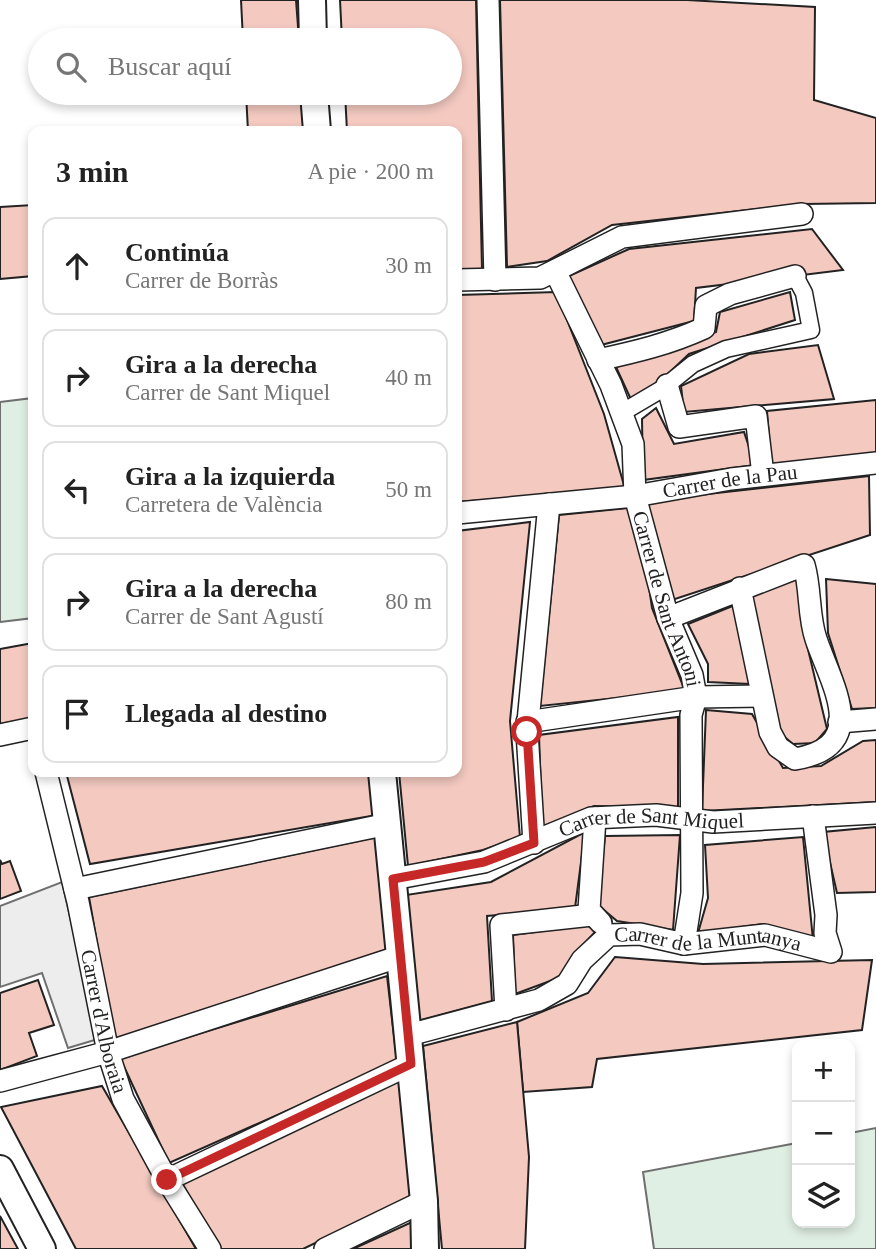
<!DOCTYPE html>
<html lang="es">
<meta charset="utf-8">
<style>
body{margin:0;font-family:"Times New Roman",serif;background:#f2f2f2;color:#222}
.controls{position:absolute;right:21px;bottom:21px;display:grid;overflow:hidden;border-radius:14px;box-shadow:0 4px 10px #0003}
.controls button{width:63px;height:63px;display:grid;place-items:center;padding:0;border:0;border-bottom:2px solid #e0e0e0;background:#fff;color:#222;font:35px sans-serif}
.stop{position:absolute;width:21px;height:21px;margin:-16px;border:5px solid #c62828;border-radius:50%;background:#fff}
.stop.end{background:#c62828;border-color:#fff;box-shadow:0 2px 7px #0008}
.list{margin:0;padding:0;list-style:none}
h2{display:flex;justify-content:space-between;align-items:center;height:91px;margin:0;padding:0 28px;font-size:30px}
h2 small{font-size:23px;font-weight:400;color:#767676}
.list li{display:grid;grid-template-columns:46px 1fr auto;gap:21px;align-items:center;box-sizing:border-box;height:98px;margin:0 14px 14px;padding:0 14px;border:2px solid #e0e0e0;border-radius:14px}
.list b{display:block;font-size:26px;white-space:nowrap}
.list p{margin:0;font-size:23px;white-space:nowrap;color:#767676}
.list em{font-size:23px;font-style:normal;color:#767676}
.icon{flex:none;width:38px;height:38px;fill:none;stroke:currentColor;stroke-width:2;stroke-linecap:round;stroke-linejoin:round}
.map{position:relative;flex:none;width:876px;height:1249px;overflow:hidden}
.search{position:absolute;background:#fff;box-shadow:0 4px 10px #0003;left:28px;top:28px;width:434px;height:77px;display:flex;align-items:center;gap:18px;box-sizing:border-box;padding:0 24px;border-radius:38px;color:#767676;font-size:26px}
.panel{position:absolute;background:#fff;box-shadow:0 4px 10px #0003;left:28px;top:126px;width:434px;height:651px;border-radius:14px}
.map>svg:first-child{display:block}
.green{fill:#e0efe3;stroke:#6f6f6f;stroke-width:2}
.parking{fill:#ededed;stroke:#6f6f6f;stroke-width:2}
.building{fill:#f3c9c0;stroke:#222;stroke-width:2}
.lines{fill:none;stroke-linecap:round;stroke-linejoin:round}
.pedestrian-casing{stroke:#222;stroke-width:19}
.minor-casing{stroke:#222;stroke-width:24}
.tertiary-casing{stroke:#222;stroke-width:30}
.pedestrian{stroke:#fff;stroke-width:16}
.minor{stroke:#fff;stroke-width:21}
.tertiary{stroke:#fff;stroke-width:26}
.route{stroke:#c62828;stroke-width:9}
.labels{text-anchor:middle;stroke-width:5;stroke-linejoin:round;paint-order:stroke}
.street-label{font-size:21px;fill:#222;stroke:#fff}
</style>
<div class="map">
<svg width="876" height="1249" viewBox="0 0 876 1249">
<rect width="100%" height="100%" fill="#fff"/>
<g class="green">
<path d="M33,398V618L0,622V402Z"/>
<path d="M876,1128V1249H654L643,1172L797,1143V1223H850V1133Z"/>
</g>
<path class="parking" d="M62,882L98,1039L68,1048L42,973L0,987V906Z"/>
<g class="building">
<path d="M241,0H296L299,40H243Z"/>
<path d="M340,0H476L482,269H457V131H347L345,93H450V40H342Z"/>
<path d="M500,0H687L815,7L814,100L876,118V203L803,204L612,225L547,261L507,267Z"/>
<path d="M246,93H303L306,131H248Z"/>
<path d="M33,205V276L0,279V207Z"/>
<path d="M812,229L843,270L696,288L694,321L601,345L569,276L629,249Z"/>
<path d="M556,292L604,414L625,489L457,502V295Z"/>
<path d="M790,292L795,320L689,354L634,406L616,367L716,332L720,312Z"/>
<path d="M818,345L834,399L684,412L681,386L749,354Z"/>
<path d="M876,400V453L771,464L767,411Z"/>
<path d="M656,408L674,444L744,432L755,465L643,480L642,419Z"/>
<path d="M869,476L870,535L672,600L645,501Z"/>
<path d="M638,507L652,608L685,691L540,706L559,515Z"/>
<path d="M530,522L510,721L520,837L483,850L408,866L399,772H457V531Z"/>
<path d="M797,575L807,645L827,729L815,743L793,744L781,734L750,597Z"/>
<path d="M826,579L876,584V708L852,709L828,633Z"/>
<path d="M735,605L750,684L708,682V664L688,624Z"/>
<path d="M33,643V718L0,724V649Z"/>
<path d="M706,710L752,714L783,768L821,766L863,741L876,740V802L702,811Z"/>
<path d="M678,717V808L594,806L542,827L539,735Z"/>
<path d="M66,772H371L377,815L90,864Z"/>
<path d="M876,827V892L837,893L823,832Z"/>
<path d="M585,832L575,908L487,916L492,1001L417,1021L406,895L491,882Z"/>
<path d="M680,835L673,930L617,921L598,905L605,836Z"/>
<path d="M377,837L386,950L114,1039L89,897Z"/>
<path d="M803,837L813,940L763,924L698,933L708,898L705,845Z"/>
<path d="M0,860L2,864L10,861L21,891L0,899Z"/>
<path d="M587,925L597,930L575,953L561,977L515,994L513,935Z"/>
<path d="M615,957L703,964L872,960L862,1030L597,1059L592,1087L523,1092L517,1022L588,993Z"/>
<path d="M387,976L397,1062L169,1163L120,1058Z"/>
<path d="M38,980L54,1025L29,1033L37,1056L0,1070V993Z"/>
<path d="M517,1022L529,1157L525,1249H442L423,1046Z"/>
<path d="M401,1080L413,1196L303,1249H219L182,1183Z"/>
<path d="M102,1086L196,1249H76L1,1107Z"/>
<path d="M0,1216L18,1249H0Z"/>
<path d="M412,1222L414,1249H353Z"/>
</g>
<g class="lines">
<defs>
<path id="pedestrian" d="M623,412L662,389L693,364L726,349L811,330L804,293L795,276"/>
<g id="minor">
<path d="M488,0L495,280"/>
<path id="s1" d="M555,271L611,385L633,444L635,496L668,618L692,675L696,697L691,715L692,893L684,944"/>
<path d="M457,280L540,278L622,237L802,214"/>
<path d="M598,360C635,352 669,344 704,328L706,306L730,294L795,276"/>
<path d="M667,385L679,427L756,416L763,475"/>
<path id="s2" d="M457,513L635,496L731,479L876,463"/>
<path d="M668,618L804,565C811,589 808,616 816,639C831,684 872,746 795,759L778,747L770,732L740,588"/>
<path d="M527,722L696,697L762,696"/>
<path d="M839,722L876,719"/>
<path d="M0,735L33,728"/>
<path id="s3" d="M46,772L78,902L108,1052L123,1099L167,1180L210,1249"/>
<path d="M595,818L589,910L601,923"/>
<path d="M534,843L527,732L549,504"/>
<path id="s4" d="M393,879L484,862L591,818L656,815L713,822L876,813"/>
<path d="M75,889L388,824"/>
<path d="M506,1010L501,925L592,915"/>
<path id="s5" d="M409,1035L539,1000L567,984L582,960L609,935L640,934L684,944L765,935L831,952L825,933L826,915L813,816"/>
<path d="M0,1081L108,1052L401,956"/>
<path d="M167,1180L411,1064"/>
<path d="M325,1249L424,1201"/>
</g>
<g id="tertiary">
<path d="M312,0L313,40"/>
<path d="M314,93L317,131"/>
<path d="M382,772L424,1201L425,1249"/>
<path d="M0,1169L42,1249"/>
</g>
</defs>
<use href="#pedestrian" class="pedestrian-casing"/>
<use href="#minor" class="minor-casing"/>
<use href="#tertiary" class="tertiary-casing"/>
<use href="#pedestrian" class="pedestrian"/>
<use href="#minor" class="minor"/>
<use href="#tertiary" class="tertiary"/>
</g>
<g class="lines">
<path class="route" d="M167,1180L411,1064L393,879L484,862L534,843L527,732"/>
</g>
<g class="labels">
<g class="street-label">
<text dy="7" stroke="none"><textPath href="#s2" startOffset="275">Carrer de la Pau</textPath></text>
<text dy="7" stroke="none"><textPath href="#s1" startOffset="350">Carrer de Sant Antoni</textPath></text>
<text dy="7" stroke="none"><textPath href="#s4" startOffset="268">Carrer de Sant Miquel</textPath></text>
<text dy="7" stroke="none"><textPath href="#s5" startOffset="332">Carrer de la Muntanya</textPath></text>
<text dy="7" stroke="none"><textPath href="#s3" startOffset="256">Carrer d'Alboraia</textPath></text>
</g>
</g>
</svg>
<div class="controls">
<button>+</button>
<button>−</button>
<button><svg class="icon" aria-label="layers" viewBox="0 0 24 24"><path d="M12 4l9 5-9 5-9-5zM3 14l9 5 9-5"/></svg></button>
</div>
<div class="stop" style="left:527px;top:732px"></div>
<div class="stop end" style="left:167px;top:1180px"></div>
<div class="search"><svg class="icon" aria-label="search" viewBox="0 0 24 24"><circle cx="10" cy="10" r="6"/><path d="M15 15l6 6"/></svg>Buscar aquí</div>
<section class="panel">
<h2>3 min<small>A pie · 200 m</small></h2>
<ul class="list">
<li><svg class="icon" aria-label="ahead" viewBox="0 0 24 24"><path d="M12 20V5M6 11l6-6 6 6"/></svg><div><b>Continúa</b><p>Carrer de Borràs</p></div><em>30 m</em></li>
<li><svg class="icon" aria-label="right" viewBox="0 0 24 24"><path d="M7 20v-9h11M14 6l5 5-5 5"/></svg><div><b>Gira a la derecha</b><p>Carrer de Sant Miquel</p></div><em>40 m</em></li>
<li><svg class="icon" aria-label="left" viewBox="0 0 24 24"><path d="M17 20v-9H6M10 6l-5 5 5 5"/></svg><div><b>Gira a la izquierda</b><p>Carretera de València</p></div><em>50 m</em></li>
<li><svg class="icon" aria-label="right" viewBox="0 0 24 24"><path d="M7 20v-9h11M14 6l5 5-5 5"/></svg><div><b>Gira a la derecha</b><p>Carrer de Sant Agustí</p></div><em>80 m</em></li>
<li><svg class="icon" aria-label="arrive" viewBox="0 0 24 24"><path d="M6 21V4h12l-3 4 3 4H6"/></svg><div><b>Llegada al destino</b></div></li>
</ul>
</section>
</div>
